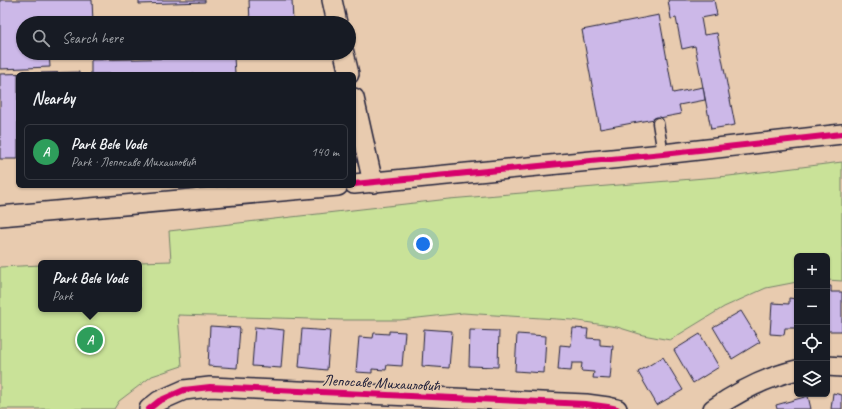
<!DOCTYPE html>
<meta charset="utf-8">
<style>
body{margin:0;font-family:Caveat,sans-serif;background:#242831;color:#f1f3f6}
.controls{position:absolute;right:12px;bottom:12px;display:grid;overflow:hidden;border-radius:6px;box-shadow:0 1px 3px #0004}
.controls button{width:36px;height:36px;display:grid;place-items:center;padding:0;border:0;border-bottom:1px solid #363941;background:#171b24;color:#f1f3f6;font:20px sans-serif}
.you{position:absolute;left:423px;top:244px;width:14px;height:14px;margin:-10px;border:3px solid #fff;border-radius:50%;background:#1a73e8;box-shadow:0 0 0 6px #1a73e833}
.badge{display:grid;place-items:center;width:26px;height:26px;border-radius:50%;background:#9495a2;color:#fff;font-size:13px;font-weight:700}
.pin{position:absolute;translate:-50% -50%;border:2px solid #fff;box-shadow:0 1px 4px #0006}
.popup{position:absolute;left:38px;top:260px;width:104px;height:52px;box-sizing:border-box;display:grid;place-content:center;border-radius:6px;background:#171b24;filter:drop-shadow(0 1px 3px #0005);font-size:13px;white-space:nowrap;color:#9ea1a6}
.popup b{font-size:15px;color:#f1f3f6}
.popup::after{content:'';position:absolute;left:50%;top:100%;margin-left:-8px;border:8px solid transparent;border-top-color:#171b24}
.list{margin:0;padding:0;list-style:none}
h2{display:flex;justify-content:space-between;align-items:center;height:52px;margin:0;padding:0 16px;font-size:17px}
h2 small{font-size:13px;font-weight:400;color:#9ea1a6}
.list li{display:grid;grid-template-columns:26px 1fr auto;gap:12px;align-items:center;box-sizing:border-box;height:56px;margin:0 8px 8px;padding:0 8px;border:1px solid #363941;border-radius:6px}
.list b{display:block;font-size:15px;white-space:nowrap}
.list p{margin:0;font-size:13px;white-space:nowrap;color:#9ea1a6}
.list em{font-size:13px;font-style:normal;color:#9ea1a6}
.icon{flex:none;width:22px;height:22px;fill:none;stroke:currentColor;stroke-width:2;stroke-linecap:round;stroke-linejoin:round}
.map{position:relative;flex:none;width:842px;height:409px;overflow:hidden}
.search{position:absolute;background:#171b24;box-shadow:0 1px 3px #0004;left:16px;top:16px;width:340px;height:44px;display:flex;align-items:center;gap:10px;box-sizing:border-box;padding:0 14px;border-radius:22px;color:#9ea1a6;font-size:15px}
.panel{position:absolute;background:#171b24;box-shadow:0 1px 3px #0004;left:16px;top:72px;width:340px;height:116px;border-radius:6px}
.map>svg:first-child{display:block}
.green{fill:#c9e298;stroke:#76826a}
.building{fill:#ccb8e8;stroke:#22223b}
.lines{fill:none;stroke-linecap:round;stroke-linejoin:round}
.service-casing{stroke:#22223b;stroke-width:13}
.minor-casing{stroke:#22223b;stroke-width:22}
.service{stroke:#e8cbaf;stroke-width:10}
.minor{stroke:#e8cbaf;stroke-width:19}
.cycleway-casing{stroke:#e8cbaf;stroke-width:8}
.cycleway{stroke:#d6006c;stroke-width:6}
.labels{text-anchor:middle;stroke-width:3;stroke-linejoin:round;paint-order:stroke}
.street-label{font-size:16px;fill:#22223b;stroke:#e8cbaf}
</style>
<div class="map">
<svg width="842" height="409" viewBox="0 0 842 409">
<rect width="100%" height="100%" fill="#e8cbaf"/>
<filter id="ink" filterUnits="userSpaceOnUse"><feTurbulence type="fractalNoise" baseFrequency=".025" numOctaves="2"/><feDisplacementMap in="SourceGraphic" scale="8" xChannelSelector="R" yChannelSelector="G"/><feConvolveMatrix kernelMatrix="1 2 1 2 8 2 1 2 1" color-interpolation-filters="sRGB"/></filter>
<g filter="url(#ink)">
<path class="green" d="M842,162V281L827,280V256H797V282L766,288L724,307L670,340L643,335L617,327L572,320L463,313L400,320H343L178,315L182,366L152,376L119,401L114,409H0V267L41,265V309H139V263H108L171,261L169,231L449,199L729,176Z"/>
<g class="building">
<path d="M0,0H92L93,23H23V53H49L50,67L0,69Z"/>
<path d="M139,0H205V2L139,4Z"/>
<path d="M249,0H292L293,23H250Z"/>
<path d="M668,0H714L717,15L701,18L704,35L717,33L735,125L711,129L695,46L682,49L676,18L671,19Z"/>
<path d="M659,15L673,93L703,87L705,100L679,105L681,114L600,129L582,30Z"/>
<path d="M234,57L235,74H91V60Z"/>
<path d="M79,72V74H18V159H0V74Z"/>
<path d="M827,286H831V292H842V331H827Z"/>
<path d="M789,298L797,299V328H785L784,335L770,334L772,303L789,304Z"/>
<path d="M741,311L760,342L732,359L713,327Z"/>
<path d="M210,326L240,328L237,368L208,366Z"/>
<path d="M255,327L284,330L281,368L252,366Z"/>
<path d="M573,328L588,329L587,338L600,339V345L613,346L610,379L593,378L594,372L581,371L582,363H572L571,371L558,370L560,345L571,346Z"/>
<path d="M302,329L330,331L327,370L299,367Z"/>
<path d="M424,329L452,331L449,368L422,366Z"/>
<path d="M470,330L499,331L498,367L469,366Z"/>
<path d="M389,331L405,332L402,366L387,365L386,370L372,369V373L356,372L359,337L373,338L374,333L389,334Z"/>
<path d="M517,334L546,336L544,373L515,371Z"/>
<path d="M700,334L719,367L693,383L674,350Z"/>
<path d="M663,357L683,390L657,405L638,372Z"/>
<path d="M833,393L842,395V409H831Z"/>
<path d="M808,396L811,409H777L776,405Z"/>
</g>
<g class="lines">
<defs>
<path id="service" d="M658,123L663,154"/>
<g id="minor">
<path d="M332,0L337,23"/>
<path d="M344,53L349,74"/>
<path d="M354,98L373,183"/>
<path d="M354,184L663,154L842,134"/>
<path d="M0,216L338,186"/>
<path d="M827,366L842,367"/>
<path d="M149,409L159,401L184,390L210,387L586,404L608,407L617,409"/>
<path d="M713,409C738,392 767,377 797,370"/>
</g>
</defs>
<use href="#service" class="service-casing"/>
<use href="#minor" class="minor-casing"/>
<use href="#service" class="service"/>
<use href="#minor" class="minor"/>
<defs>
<g id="cycleway">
<path d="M354,184L663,154L842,134"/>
<path d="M149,409L159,401L184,390L210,387L586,404L608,407L617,409"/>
</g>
</defs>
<use href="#cycleway" class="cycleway-casing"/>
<use href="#cycleway" class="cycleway"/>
</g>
</g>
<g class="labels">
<g class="street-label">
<text transform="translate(381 382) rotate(3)" y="6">Лепосаве Михаиловић</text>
</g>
</g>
</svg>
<div class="controls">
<button>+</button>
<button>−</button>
<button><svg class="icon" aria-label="locate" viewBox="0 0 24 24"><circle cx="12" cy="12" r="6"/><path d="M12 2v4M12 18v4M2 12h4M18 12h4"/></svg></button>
<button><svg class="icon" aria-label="layers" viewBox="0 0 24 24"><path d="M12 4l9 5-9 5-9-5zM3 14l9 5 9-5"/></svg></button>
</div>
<div class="you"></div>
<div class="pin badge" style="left:90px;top:340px;background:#2e9e5b">A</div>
<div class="popup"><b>Park Bele Vode</b>Park</div>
<div class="search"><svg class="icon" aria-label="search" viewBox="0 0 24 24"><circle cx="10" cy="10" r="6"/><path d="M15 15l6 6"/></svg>Search here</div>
<section class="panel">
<h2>Nearby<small></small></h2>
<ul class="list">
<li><span class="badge" style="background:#2e9e5b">A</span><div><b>Park Bele Vode</b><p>Park · Лепосаве Михаиловић</p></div><em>140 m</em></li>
</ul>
</section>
</div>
